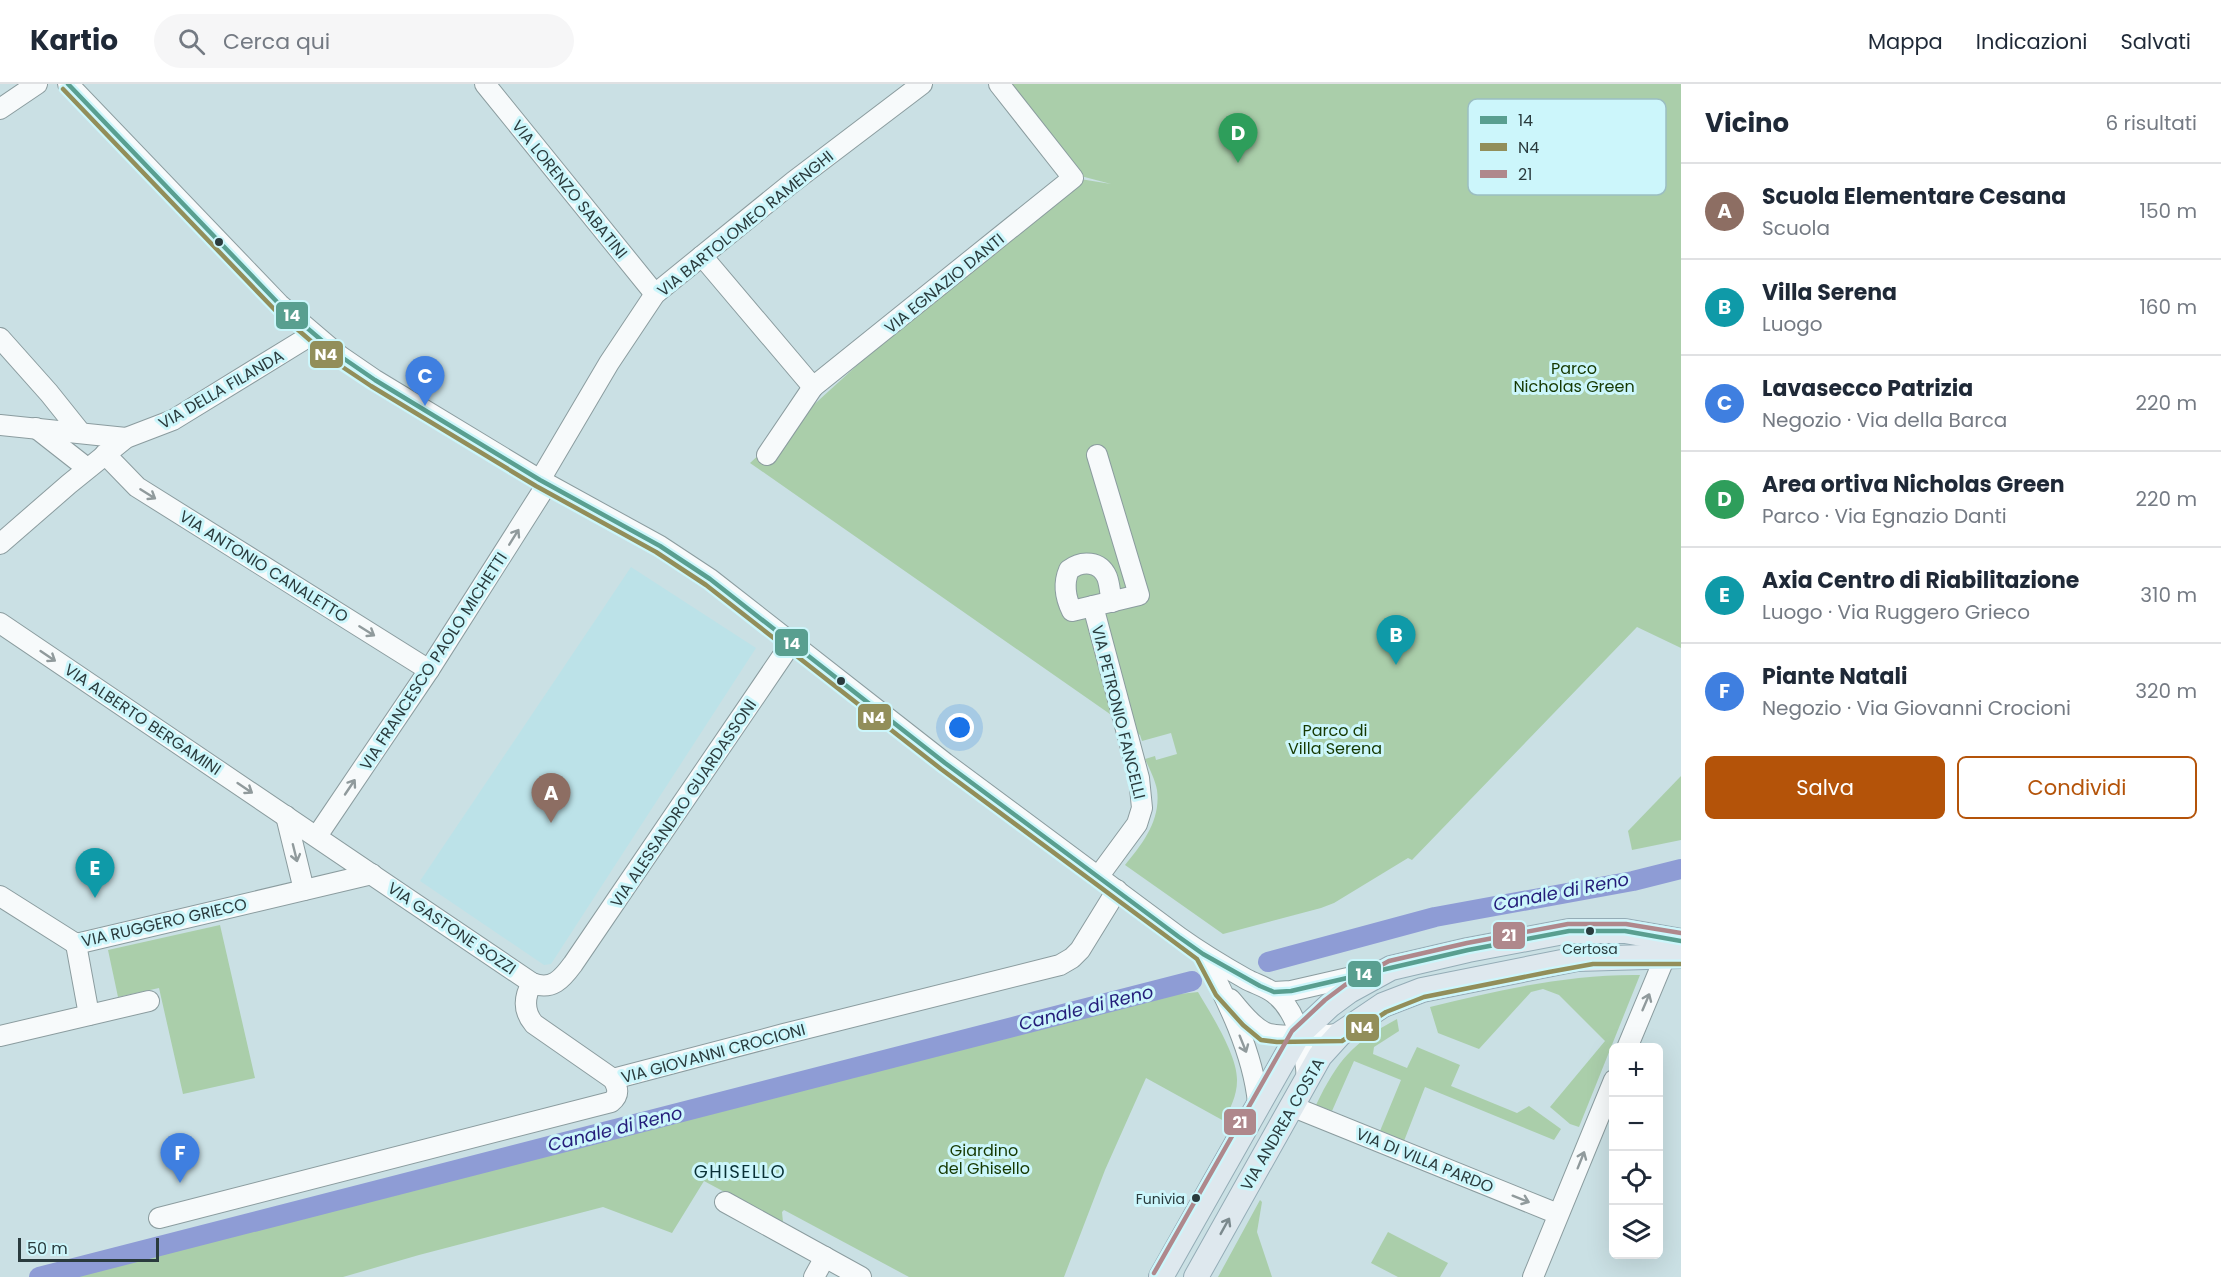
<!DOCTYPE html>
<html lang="it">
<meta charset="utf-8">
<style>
body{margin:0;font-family:Poppins,sans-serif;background:#f6f6f7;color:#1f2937}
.controls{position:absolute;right:18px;bottom:18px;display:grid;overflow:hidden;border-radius:9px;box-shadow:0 6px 24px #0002}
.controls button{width:54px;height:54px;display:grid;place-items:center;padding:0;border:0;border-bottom:2px solid #e0e1e3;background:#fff;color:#1f2937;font:30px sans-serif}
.scale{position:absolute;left:18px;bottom:15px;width:141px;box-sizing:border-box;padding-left:6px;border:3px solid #2a3b3d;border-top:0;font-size:16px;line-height:21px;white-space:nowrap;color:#2a3b3d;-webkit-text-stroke:4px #ccf6fb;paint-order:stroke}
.you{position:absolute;left:960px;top:644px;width:21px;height:21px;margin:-15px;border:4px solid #fff;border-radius:50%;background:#1a73e8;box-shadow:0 0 0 9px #1a73e833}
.badge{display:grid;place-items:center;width:39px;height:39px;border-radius:50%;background:#b45309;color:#fff;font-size:20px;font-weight:700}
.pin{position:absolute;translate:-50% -50px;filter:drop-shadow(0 2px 3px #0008)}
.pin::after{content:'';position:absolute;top:32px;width:21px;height:18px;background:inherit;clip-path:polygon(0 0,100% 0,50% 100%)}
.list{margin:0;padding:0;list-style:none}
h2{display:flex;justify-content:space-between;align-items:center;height:78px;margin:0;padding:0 24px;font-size:26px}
h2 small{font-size:20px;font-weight:400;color:#747a83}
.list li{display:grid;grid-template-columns:39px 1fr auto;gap:18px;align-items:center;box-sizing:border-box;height:96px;padding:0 24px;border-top:2px solid #e0e1e3}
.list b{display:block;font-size:22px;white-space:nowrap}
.list p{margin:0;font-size:20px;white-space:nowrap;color:#747a83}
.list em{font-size:20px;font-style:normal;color:#747a83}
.actions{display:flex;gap:12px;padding:18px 24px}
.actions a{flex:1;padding:14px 0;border:2px solid #b45309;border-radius:9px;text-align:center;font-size:21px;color:#b45309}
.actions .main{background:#b45309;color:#fff}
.icon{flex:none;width:33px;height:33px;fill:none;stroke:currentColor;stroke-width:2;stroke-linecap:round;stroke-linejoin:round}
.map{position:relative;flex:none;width:1681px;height:1193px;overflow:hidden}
header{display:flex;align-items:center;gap:36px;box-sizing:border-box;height:84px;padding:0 30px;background:#fff;border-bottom:2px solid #e0e1e3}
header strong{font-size:28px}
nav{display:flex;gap:33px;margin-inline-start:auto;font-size:21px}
.search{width:420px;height:54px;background:#f6f6f7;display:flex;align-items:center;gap:15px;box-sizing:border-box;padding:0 21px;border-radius:33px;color:#747a83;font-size:22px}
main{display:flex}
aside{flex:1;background:#fff}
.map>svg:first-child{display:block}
.built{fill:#bce2e8}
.green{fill:#aaceaa}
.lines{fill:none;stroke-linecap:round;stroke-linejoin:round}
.canal{stroke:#8e9cd5;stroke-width:20}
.minor-casing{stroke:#8b9c9f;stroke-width:22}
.major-casing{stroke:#94acb6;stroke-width:26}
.minor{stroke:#f7fafb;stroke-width:20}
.major{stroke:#dee8ee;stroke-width:24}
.bus-1-casing{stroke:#ccf6fb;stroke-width:9}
.bus-2-casing{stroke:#ccf6fb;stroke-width:9}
.bus-3-casing{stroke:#ccf6fb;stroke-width:9}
.bus-1{stroke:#599f90;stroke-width:4.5}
.bus-2{stroke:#928e5a;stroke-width:4.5}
.bus-3{stroke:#af888c;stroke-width:4.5}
.oneway{stroke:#909a9c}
.oneway2{stroke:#7b898d}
.bus-dot{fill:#2a3b3d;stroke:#ccf6fb;stroke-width:2}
.labels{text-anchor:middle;stroke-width:6;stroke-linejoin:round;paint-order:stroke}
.bus-label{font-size:14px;fill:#2a3b3d;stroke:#ccf6fb}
.street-label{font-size:16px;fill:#2a3b3d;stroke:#ccf6fb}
.park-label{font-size:16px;fill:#153801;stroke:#ccf6fb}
.water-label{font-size:18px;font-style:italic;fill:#241d7a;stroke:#ccf6fb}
.neighbourhood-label{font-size:18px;letter-spacing:1.5px;fill:#083035;stroke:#ccf6fb}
.key{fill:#ccf6fb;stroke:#9bbec2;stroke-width:1.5}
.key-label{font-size:16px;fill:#2a3b3d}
.line-badge{stroke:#ccf6fb;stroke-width:2}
.badge-label{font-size:16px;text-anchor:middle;font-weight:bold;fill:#fff}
</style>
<header>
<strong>Kartio</strong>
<div class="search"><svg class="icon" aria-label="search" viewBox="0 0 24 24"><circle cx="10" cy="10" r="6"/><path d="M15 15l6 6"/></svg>Cerca qui</div>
<nav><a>Mappa</a><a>Indicazioni</a><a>Salvati</a></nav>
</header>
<main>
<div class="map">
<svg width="1681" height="1193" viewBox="0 0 1681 1193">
<rect width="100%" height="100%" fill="#cae0e4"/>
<path class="built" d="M631,483L756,564L551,880L544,881L420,797Z"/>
<g class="green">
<path d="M1004,0H1681V564L1637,543L1412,776L1408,774L1334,819L1321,824L1223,850L1125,781C1143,759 1161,736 1157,706C1155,695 1149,684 1145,675L1155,672L1156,676L1177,670L1171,649L1142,657L1140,651L750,379L978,171L1074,94L1111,100L1077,91Z"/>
<path d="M1681,692V756L1632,766L1628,747Z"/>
<path d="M220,841L255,994L183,1010L159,904L118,913L108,866Z"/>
<path d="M1640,891L1579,1043L1570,1040L1550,1023L1605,957L1559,911L1543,905L1531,908L1479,965L1438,949L1430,923C1498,906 1570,890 1640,891Z"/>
<path d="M1198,908C1211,930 1238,972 1237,997C1237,1011 1230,1025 1224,1037L1146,994L1105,1086L1064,1193H909L784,1126L782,1128L783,1138H780L704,1097L672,1149L603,1123L419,1171L343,1193H70L851,988L1161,912Z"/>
<path d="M1397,935L1399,947L1374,963L1373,970L1407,984L1417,963L1460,981L1451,1002L1517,1029L1529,1022L1561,1045L1554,1056L1425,1003L1404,1057L1380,1047L1401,996L1354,977L1332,1027L1316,1021C1338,976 1352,959 1397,935Z"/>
<path d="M1260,1116L1262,1118L1257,1148L1272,1193H1218Z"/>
<path d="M1388,1148L1448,1179L1440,1193H1398L1371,1179Z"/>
</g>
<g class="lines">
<g class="canal">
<path d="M1268,878L1435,833L1633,797L1681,785"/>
<path d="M39,1193L1192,897"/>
</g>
<defs>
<g id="minor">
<path d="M68,0L279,220L340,272L375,296L540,396L660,462L710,495L945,679L1179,853C1200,868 1223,882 1246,895C1255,900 1267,903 1275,910C1298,928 1305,967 1307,995"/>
<path d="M485,0L655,210"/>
<path d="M0,25L37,0"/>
<path d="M702,172L813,303L1073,94L999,0"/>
<path d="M0,254L49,309L81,349"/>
<path d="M0,341L126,354"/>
<path d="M36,344L87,384"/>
<path d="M105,370L137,403L429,586"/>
<path d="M767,371L813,303"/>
<path d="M1097,371L1139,511L1093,522L1139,694L1142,724L1137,740L1098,793"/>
<path d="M540,396L609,279L655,210L793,98L922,0"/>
<path d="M0,460L69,400L126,354L173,336L313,250"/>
<path d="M1093,522L1072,527C1065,513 1063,500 1069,486C1082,476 1100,477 1107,493C1110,501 1110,510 1112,518"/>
<path d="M0,539L532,899C552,907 562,895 573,880L792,558"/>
<path d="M286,732L304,806"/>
<path d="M317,752L429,586L547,400"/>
<path d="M0,812L76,860L372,790"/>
<path d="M76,860L89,931"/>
<path d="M1203,870C1227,916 1253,968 1258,1019"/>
<path d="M1274,908L1291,907L1374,888"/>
<path d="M1230,915C1240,926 1250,941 1264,948C1275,954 1325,951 1340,950"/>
<path d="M0,952L149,917"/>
<path d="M1627,964L1665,873"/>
<path d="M613,995L784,950L1060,881L1072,874L1080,866L1117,806"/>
<path d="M1291,1022L1558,1130"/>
<path d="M725,1118L861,1193"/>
<path d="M159,1134L611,1018C620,1011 618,1004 613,995L534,940C523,927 524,913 532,899"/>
<path d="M814,1193L825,1173"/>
<path d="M1533,1193L1614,996"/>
</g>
<g id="major">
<path d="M1161,1193L1298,951L1330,921L1349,907L1391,884L1468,866L1569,847H1625L1681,857"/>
<path d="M1196,1193L1320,972L1340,950L1383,921L1422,906L1577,875L1681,872"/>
</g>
</defs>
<use href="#minor" class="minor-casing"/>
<use href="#major" class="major-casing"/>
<use href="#minor" class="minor"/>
<use href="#major" class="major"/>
<defs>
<path id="bus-1" d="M68,0L279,220L340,272L375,296L540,396L660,462L710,495L945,679L1179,853L1203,870L1260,902L1274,908L1291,907L1468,866L1569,847H1625L1681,857"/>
<path id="bus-2" d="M63,5L274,225L335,278L371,302L536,402L656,468L706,501L941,685L1197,875L1216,911L1243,941L1261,956L1277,958L1342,957L1386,928L1424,913L1549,888L1593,880H1681"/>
<path id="bus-3" d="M1154,1189L1292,947L1325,916L1345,901L1389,877L1467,859L1568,840H1626L1681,849"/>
</defs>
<use href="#bus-1" class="bus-1-casing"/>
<use href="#bus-2" class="bus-2-casing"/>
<use href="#bus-3" class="bus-3-casing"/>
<use href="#bus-1" class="bus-1"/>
<use href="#bus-2" class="bus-2"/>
<use href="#bus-3" class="bus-3"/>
</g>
<defs><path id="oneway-shaft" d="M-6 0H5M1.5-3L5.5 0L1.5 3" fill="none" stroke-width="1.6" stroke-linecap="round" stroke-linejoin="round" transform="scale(1.5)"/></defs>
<g class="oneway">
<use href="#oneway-shaft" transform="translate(148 410) rotate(32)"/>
<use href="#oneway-shaft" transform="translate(514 453) rotate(-58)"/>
<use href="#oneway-shaft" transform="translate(367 547) rotate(32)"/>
<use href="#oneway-shaft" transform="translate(48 572) rotate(34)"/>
<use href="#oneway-shaft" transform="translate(350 703) rotate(-56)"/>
<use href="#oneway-shaft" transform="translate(245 704) rotate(34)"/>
<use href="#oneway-shaft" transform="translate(295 769) rotate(76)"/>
<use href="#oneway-shaft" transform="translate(1646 918) rotate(-67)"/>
<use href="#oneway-shaft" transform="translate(1243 960) rotate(68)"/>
<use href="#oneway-shaft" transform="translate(1581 1076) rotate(-68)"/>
<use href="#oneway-shaft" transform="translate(1521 1115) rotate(22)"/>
</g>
<use class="oneway2" href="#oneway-shaft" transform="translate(1225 1142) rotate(-61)"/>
<g class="bus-dot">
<circle cx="219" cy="158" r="5"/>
<circle cx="841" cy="597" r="5"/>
<circle cx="1590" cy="847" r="5"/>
<circle cx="1196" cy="1114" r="5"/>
</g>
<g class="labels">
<g class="bus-label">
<text x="1590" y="870">Certosa</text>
<text x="1185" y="1120" text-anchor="end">Funivia</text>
</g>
<g class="street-label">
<text transform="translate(570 105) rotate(51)" y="6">VIA LORENZO SABATINI</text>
<text transform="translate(745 139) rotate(-39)" y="6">VIA BARTOLOMEO RAMENGHI</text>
<text transform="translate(944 199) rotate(-39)" y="6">VIA EGNAZIO DANTI</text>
<text transform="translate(221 305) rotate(-30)" y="6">VIA DELLA FILANDA</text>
<text transform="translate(264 482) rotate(32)" y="6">VIA ANTONIO CANALETTO</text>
<text transform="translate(433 577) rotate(-57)" y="6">VIA FRANCESCO PAOLO MICHETTI</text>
<text transform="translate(1119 628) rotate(76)" y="6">VIA PETRONIO FANCELLI</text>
<text transform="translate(143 635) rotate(34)" y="6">VIA ALBERTO BERGAMINI</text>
<text transform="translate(683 719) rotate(-56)" y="6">VIA ALESSANDRO GUARDASSONI</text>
<text transform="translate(164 838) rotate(-13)" y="6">VIA RUGGERO GRIECO</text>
<text transform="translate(452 844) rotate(34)" y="6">VIA GASTONE SOZZI</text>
<text transform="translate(713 969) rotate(-15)" y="6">VIA GIOVANNI CROCIONI</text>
<text transform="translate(1282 1040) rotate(-60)" y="6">VIA ANDREA COSTA</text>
<text transform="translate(1425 1076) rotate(22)" y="6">VIA DI VILLA PARDO</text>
</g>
<g class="park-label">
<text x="1574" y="290">Parco<tspan x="1574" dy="18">Nicholas Green</tspan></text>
<text x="1335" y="652">Parco di<tspan x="1335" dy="18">Villa Serena</tspan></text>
<text x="984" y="1072">Giardino<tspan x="984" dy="18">del Ghisello</tspan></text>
</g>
<g class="water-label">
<text transform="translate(1561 808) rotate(-11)" y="6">Canale di Reno</text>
<text transform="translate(1086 924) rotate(-14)" y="6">Canale di Reno</text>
<text transform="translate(615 1045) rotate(-14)" y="6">Canale di Reno</text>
</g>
<g class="neighbourhood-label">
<text x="740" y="1094">GHISELLO</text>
</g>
</g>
<rect x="1468" y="15" width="198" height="96" rx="9" class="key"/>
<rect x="1480" y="32" width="27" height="8" fill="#599f90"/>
<rect x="1480" y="59" width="27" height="8" fill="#928e5a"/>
<rect x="1480" y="86" width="27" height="8" fill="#af888c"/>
<g class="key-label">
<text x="1518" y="42">14</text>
<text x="1518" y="69">N4</text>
<text x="1518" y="96">21</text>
</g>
<g class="line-badge">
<rect x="275" y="217" width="34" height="29" rx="6" fill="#599f90"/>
<rect x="309" y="256" width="35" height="29" rx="6" fill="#928e5a"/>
<rect x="774" y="544" width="35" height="29" rx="6" fill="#599f90"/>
<rect x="857" y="619" width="35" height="28" rx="6" fill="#928e5a"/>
<rect x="1492" y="837" width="34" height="29" rx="6" fill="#af888c"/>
<rect x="1347" y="876" width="35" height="28" rx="6" fill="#599f90"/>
<rect x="1345" y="929" width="35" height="29" rx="6" fill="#928e5a"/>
<rect x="1223" y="1024" width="34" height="28" rx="6" fill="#af888c"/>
</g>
<g class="badge-label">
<text x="292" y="237">14</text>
<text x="326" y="276">N4</text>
<text x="792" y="565">14</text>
<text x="874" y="639">N4</text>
<text x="1509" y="857">21</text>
<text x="1364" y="896">14</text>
<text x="1362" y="949">N4</text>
<text x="1240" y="1044">21</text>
</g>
</svg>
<div class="controls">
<button>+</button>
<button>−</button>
<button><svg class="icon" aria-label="locate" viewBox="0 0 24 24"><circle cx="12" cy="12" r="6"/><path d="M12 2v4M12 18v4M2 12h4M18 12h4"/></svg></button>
<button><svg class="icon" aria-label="layers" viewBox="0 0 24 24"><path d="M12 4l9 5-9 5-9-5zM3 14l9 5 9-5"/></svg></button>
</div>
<div class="scale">50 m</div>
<div class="you"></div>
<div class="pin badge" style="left:551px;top:739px;background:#8d6e63">A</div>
<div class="pin badge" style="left:1396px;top:581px;background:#0f9aa8">B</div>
<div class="pin badge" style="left:425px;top:322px;background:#3f7fe0">C</div>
<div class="pin badge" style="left:1238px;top:79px;background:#2e9e5b">D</div>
<div class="pin badge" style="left:95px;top:814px;background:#0f9aa8">E</div>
<div class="pin badge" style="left:180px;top:1099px;background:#3f7fe0">F</div>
</div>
<aside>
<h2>Vicino<small>6 risultati</small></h2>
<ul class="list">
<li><span class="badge" style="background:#8d6e63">A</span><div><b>Scuola Elementare Cesana</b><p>Scuola</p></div><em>150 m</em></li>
<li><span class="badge" style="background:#0f9aa8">B</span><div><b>Villa Serena</b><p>Luogo</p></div><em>160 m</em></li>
<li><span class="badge" style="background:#3f7fe0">C</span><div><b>Lavasecco Patrizia</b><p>Negozio · Via della Barca</p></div><em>220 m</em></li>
<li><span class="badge" style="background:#2e9e5b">D</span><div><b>Area ortiva Nicholas Green</b><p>Parco · Via Egnazio Danti</p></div><em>220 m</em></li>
<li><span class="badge" style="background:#0f9aa8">E</span><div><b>Axia Centro di Riabilitazione</b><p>Luogo · Via Ruggero Grieco</p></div><em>310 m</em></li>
<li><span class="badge" style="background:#3f7fe0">F</span><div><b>Piante Natali</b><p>Negozio · Via Giovanni Crocioni</p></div><em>320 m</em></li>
</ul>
<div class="actions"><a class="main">Salva</a><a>Condividi</a></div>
</aside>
</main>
